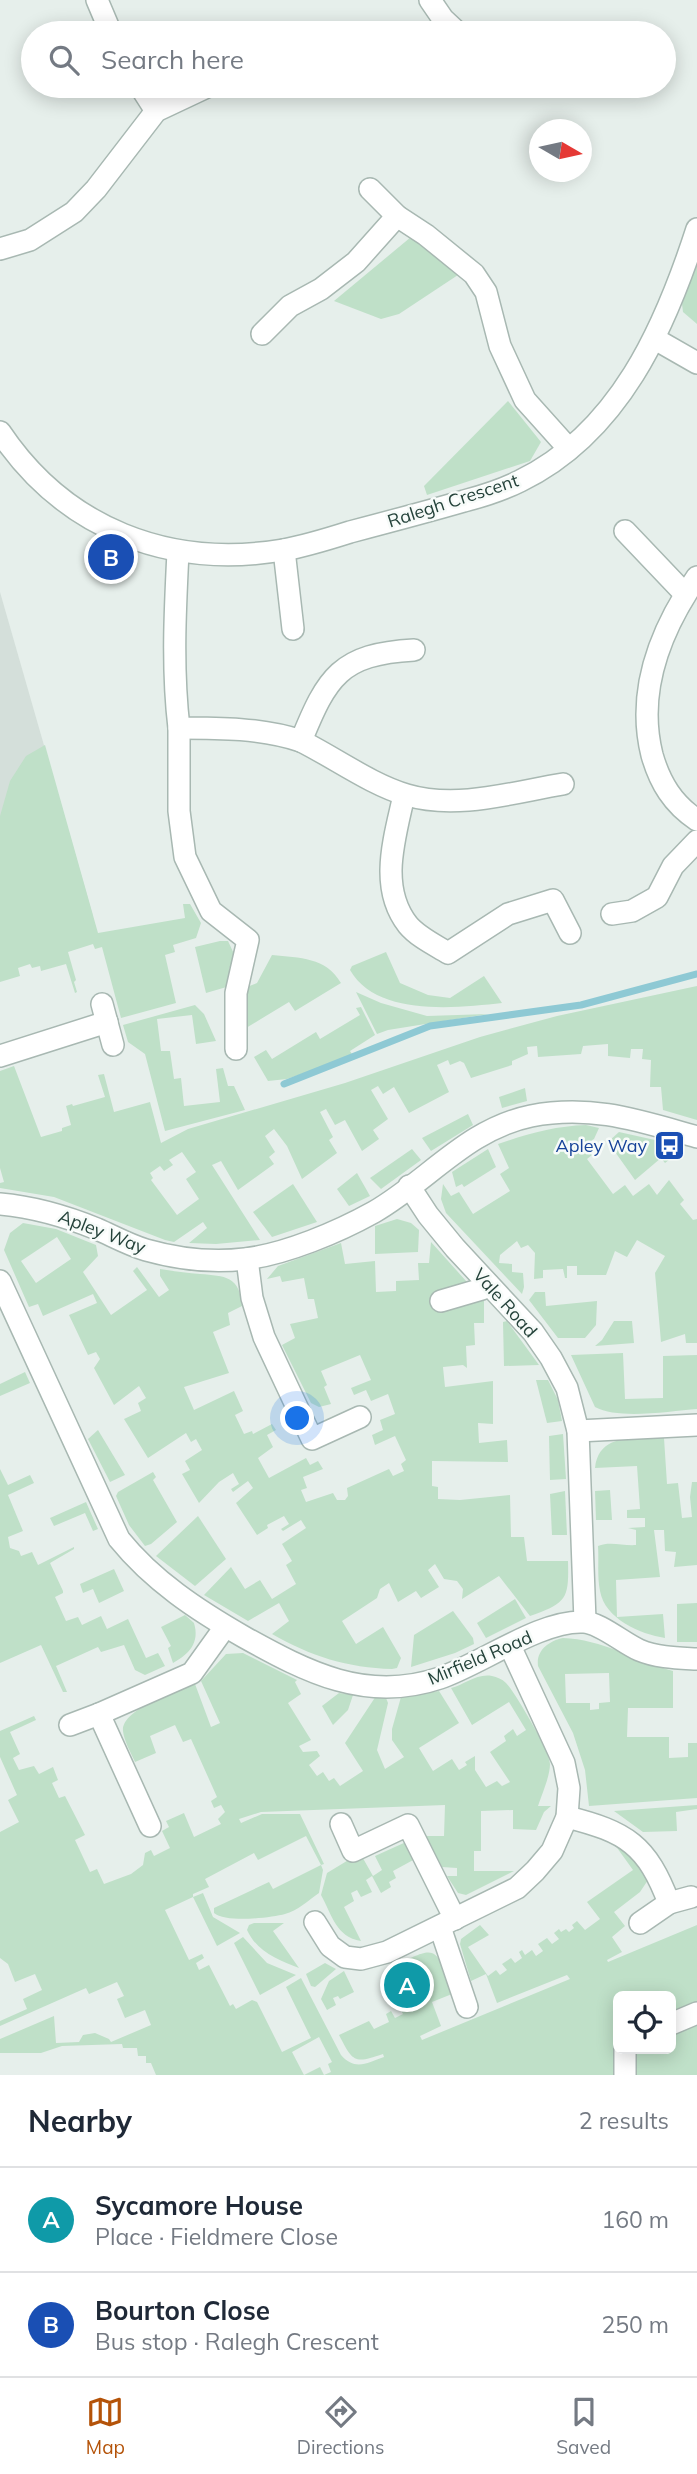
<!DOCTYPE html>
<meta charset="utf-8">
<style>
body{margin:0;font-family:Mulish,sans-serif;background:#f2f2f3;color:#1f2937}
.controls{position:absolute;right:21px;bottom:21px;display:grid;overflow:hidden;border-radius:10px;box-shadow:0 4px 18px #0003}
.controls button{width:63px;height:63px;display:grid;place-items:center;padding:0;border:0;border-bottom:2px solid #e0e1e3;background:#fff;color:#1f2937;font:35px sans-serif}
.compass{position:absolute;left:529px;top:119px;width:63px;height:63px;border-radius:50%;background:#fff;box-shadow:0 4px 18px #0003;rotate:99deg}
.you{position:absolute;left:298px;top:1419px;width:24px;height:24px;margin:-18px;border:5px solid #fff;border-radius:50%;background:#1a73e8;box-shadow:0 0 0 10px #1a73e833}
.badge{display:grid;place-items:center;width:46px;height:46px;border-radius:50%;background:#b45309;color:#fff;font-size:23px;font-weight:700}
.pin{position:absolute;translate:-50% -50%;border:4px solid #fff;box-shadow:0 2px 7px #0006}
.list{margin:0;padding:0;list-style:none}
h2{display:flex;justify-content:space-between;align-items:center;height:91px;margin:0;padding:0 28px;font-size:30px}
h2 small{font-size:23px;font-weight:400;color:#747a83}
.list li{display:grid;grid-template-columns:46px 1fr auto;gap:21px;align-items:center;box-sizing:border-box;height:105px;padding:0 28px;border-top:2px solid #e0e1e3}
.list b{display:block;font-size:26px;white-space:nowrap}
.list p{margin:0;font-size:23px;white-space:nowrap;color:#747a83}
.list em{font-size:23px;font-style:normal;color:#747a83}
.icon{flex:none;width:38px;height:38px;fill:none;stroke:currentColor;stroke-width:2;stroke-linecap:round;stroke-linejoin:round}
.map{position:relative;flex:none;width:697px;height:2075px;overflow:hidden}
.search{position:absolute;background:#fff;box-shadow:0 4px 18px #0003;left:21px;right:21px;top:21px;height:77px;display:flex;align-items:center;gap:18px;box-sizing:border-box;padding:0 24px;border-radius:38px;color:#747a83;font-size:26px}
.sheet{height:301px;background:#fff}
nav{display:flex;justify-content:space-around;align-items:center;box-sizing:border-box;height:98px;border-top:2px solid #e0e1e3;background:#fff;font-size:19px;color:#747a83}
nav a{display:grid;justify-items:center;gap:4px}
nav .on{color:#b45309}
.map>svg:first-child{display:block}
.built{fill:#d4dfda}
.green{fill:#bfe0c8;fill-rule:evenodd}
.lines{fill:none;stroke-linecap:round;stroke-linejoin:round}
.stream{stroke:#8ec9d4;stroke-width:7}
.minor-casing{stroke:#a8b8b2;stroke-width:24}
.minor{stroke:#fff;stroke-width:21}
.labels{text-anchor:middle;stroke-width:5;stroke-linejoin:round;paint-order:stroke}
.street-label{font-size:18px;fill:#24423a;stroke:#f7fbf9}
.transit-label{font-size:18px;fill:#164399;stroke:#f7fbf9;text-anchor:end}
</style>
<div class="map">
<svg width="697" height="2075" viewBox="0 0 697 2075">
<rect width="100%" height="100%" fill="#e6efeb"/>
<path class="built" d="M0,592L93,916L0,942Z"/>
<g class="green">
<path d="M417,232L464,271L399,314L381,319L334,301Z"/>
<path d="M697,265V324L683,312L682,304Z"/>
<path d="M508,401L541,442L530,461L427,495L424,486Z"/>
<path d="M45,745L98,933L185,918L183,904H190L201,923L196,938L173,945L175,952L165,955L176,1003L121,1018L102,947L95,949L93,944L68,952L76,980L74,982L77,992L75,993L66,964L41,971L40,966L32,968L30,964L18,968L20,976L0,982V816L10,781L26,756Z"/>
<path d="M220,941H228L235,956L229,969L230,986L206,993L195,947Z"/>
<path d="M386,952L400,983L428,995L450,998L484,976L502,1003C456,1008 377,1017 350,970L352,966Z"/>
<path d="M272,955C300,958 326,957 341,983L295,1011L289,1002L241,1031L244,988L257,983Z"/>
<path d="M697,986V1120L663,1110L661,1087H650L651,1060L642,1059L643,1049H631L630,1058L608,1056V1044L583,1046L581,1054L538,1057L537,1046L527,1047L528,1054L512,1061V1065L471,1078L464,1063L460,1061L450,1065L448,1060L437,1065L449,1092L409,1113L394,1087L383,1094L378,1086L371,1090L388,1119L373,1130L379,1139L362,1151L345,1120L335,1125L326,1109L320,1112L333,1137L329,1140L337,1153L302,1179L287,1146L274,1129L265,1136L275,1152L269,1157L274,1164L238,1190L221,1161L212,1165L260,1240L216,1244L189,1243L207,1228L203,1222L174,1242L165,1240L54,1197L0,1188V1183L4,1182L0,1168V1071L14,1066L41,1137L62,1131V1128L71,1125L66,1106L72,1104L73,1106L105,1097L98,1075L104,1074L114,1112L150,1102L161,1143L188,1129L345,1083L480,1037L557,1016ZM182,1152L196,1172L186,1179L199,1199L177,1215L151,1180L153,1178L150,1173L160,1166L164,1171L173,1165L169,1160Z"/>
<path d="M356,992L381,1003L427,1016L488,1014L388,1030L377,1034Z"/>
<path d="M195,1005L204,1014L216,1041L196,1044L192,1015L157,1019L161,1051H170L174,1079L181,1078L184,1106L220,1102L216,1069L223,1068L228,1086H234L245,1110L165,1131L145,1054L128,1042L123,1025Z"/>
<path d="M361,1007L375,1035L350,1051L353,1056L287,1079L268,1081L254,1057L266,1050L272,1059L316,1032L320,1039L360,1015L356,1008Z"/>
<path d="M525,1088L527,1101L502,1108L499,1097Z"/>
<path d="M468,1114L473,1125L431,1151L422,1138Z"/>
<path d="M586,1125L599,1128L594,1139L584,1145L592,1155L587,1159L613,1194L625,1185L633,1196L649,1184L657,1195L669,1180L684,1200L680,1204L693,1220L697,1219V1343H686L685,1334L661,1342L655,1273L665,1256L637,1240L627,1257L615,1251L606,1275H577V1266H567V1278H565L563,1269L543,1270V1278L534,1279L535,1253L528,1245L521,1248L517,1241L500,1255L499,1263L512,1264V1272L523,1273L524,1287L522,1294L446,1213L441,1199L443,1184L451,1196L459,1192L473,1214L510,1191L500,1174L509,1168L498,1144C527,1134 555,1126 586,1125Z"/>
<path d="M619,1132L682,1146L679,1152L665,1163L661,1158L635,1180L608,1142Z"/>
<path d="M412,1149L421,1160L381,1189L370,1178Z"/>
<path d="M488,1149L496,1167L464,1187L462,1184L456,1187L452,1172Z"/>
<path d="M357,1173L370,1196L349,1206L337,1189Z"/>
<path d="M293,1184L317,1222L272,1237L253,1212Z"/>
<path d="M397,1219L411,1223L419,1230L418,1252L375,1254V1226Z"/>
<path d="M23,1223L56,1229L96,1245L98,1256L83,1272L111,1315L147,1290L133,1271L137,1267L159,1297L169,1290L160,1276V1269C173,1271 186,1273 200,1274C225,1276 240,1276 242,1306L228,1313L230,1325L213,1332L229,1373L184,1387L194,1410L234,1391L243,1411L235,1415L244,1434L252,1431L253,1434L272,1424L276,1430L267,1435L273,1447L258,1458L269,1478L306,1458L310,1465L318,1461L323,1469L303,1477L307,1488L301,1490L306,1502L333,1493L337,1500H345L348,1496L347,1488L389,1469L393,1476L404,1471L401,1464L406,1460L395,1436L375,1445L372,1435L383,1430L380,1420L395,1414L388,1394L371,1401L366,1390L354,1395L351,1388L371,1380L360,1355L321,1371L327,1385L324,1387L331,1404L319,1407L311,1403L282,1345L295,1338L290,1324L318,1318L314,1299H308L304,1278L282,1282L280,1276L267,1279L278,1266L341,1243L345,1264L375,1261L376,1292L396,1291V1281L419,1280L418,1263H429L431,1242L484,1301V1323H474L475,1345L466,1346L467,1368L463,1365L443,1367L445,1387L493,1381V1424L478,1423L479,1443L507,1440L508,1462L432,1461V1486L438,1487V1499L460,1500L510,1495L511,1537H524L527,1561H568C569,1599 567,1603 530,1616L499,1576L462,1599L463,1589L457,1581L444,1579L435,1564L428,1570L439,1587L421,1598L416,1591L398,1602L389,1583L380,1589L377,1598L342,1621L356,1644L383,1627L401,1658L397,1668L392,1669C348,1668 310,1656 272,1634L289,1621L279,1603L248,1621L204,1595L231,1567L245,1589L260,1580L272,1599L296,1584L286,1565L292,1561L282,1544L306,1528L301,1520L283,1531L281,1529L289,1524L284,1516L267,1525L268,1528L257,1535L236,1503L253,1488L248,1481L233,1492L231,1489L239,1484L233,1473L219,1482L199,1503L182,1474L190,1470L185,1461L202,1450L196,1439L191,1442L186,1433L148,1458L124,1419L141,1411L138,1403L146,1398L139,1386L114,1405L94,1368L100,1359L96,1352L88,1355L69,1315L97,1303L93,1294L43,1316L38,1304L29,1307L4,1250L10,1233ZM57,1237L71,1259L36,1283L21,1261Z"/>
<path d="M535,1292H545L546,1306L597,1301L596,1325L585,1338H558L529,1300Z"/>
<path d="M507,1321L539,1365L504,1366L503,1322Z"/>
<path d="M614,1321H632L634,1343L595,1346L602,1340Z"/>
<path d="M623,1353L625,1399L663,1398V1356L697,1355V1409C670,1411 619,1420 595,1407L571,1355Z"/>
<path d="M25,1372L30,1383L0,1396V1384Z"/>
<path d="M536,1380H548L558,1400L562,1421L547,1423Z"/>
<path d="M98,1430L125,1475L110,1482L88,1439Z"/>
<path d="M563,1434L566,1479L550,1480L549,1436Z"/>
<path d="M664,1438L667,1484L678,1483L682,1518L692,1517L690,1497L692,1482H697V1565L674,1567L676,1552L665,1551L664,1530H654L660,1577L616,1580L617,1617L663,1614L665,1638C640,1634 605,1619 600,1591C597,1577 599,1560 598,1546C610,1541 623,1546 636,1545V1530L628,1528L645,1527V1518H627V1510L640,1509L637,1466L595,1468C599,1432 636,1439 664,1438Z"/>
<path d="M0,1469L8,1485L30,1475L34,1483L8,1495L23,1531L8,1537L10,1548L19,1551L21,1556L32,1552L38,1565L74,1547V1549L50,1563L63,1591V1593L55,1597L66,1621L78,1617L82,1625L101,1616L107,1629L128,1619L146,1658L158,1653L165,1666L145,1675L135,1670L124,1645L101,1652L98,1647L56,1666L67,1692H63L41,1645L0,1663Z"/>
<path d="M153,1472L156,1477L153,1480L177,1522L151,1544L145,1546L129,1525L116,1496L118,1492Z"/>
<path d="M610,1490L612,1520H596L595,1491Z"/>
<path d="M565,1491L567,1535H552L550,1494Z"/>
<path d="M86,1502L98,1529L93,1531L85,1513L54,1526L50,1518Z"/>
<path d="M198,1516L226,1559L195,1586L156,1556Z"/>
<path d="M114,1569L124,1591L99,1603L93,1589L83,1593L80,1584Z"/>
<path d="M515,1599L526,1618L486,1638L477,1623Z"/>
<path d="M697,1603V1642H677V1604Z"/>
<path d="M453,1611L473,1638L474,1644L455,1653L411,1667L414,1635Z"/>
<path d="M185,1615L194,1623C200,1643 189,1654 173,1663L168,1648L171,1646L161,1627Z"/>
<path d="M563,1638C601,1639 637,1661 673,1671V1708H628L627,1737H669V1758L688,1757V1743H697V1798L589,1806L585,1770L573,1733L538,1666C536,1650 549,1641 563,1638ZM609,1673L610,1702L599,1703V1709L590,1710V1703H566L565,1674Z"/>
<path d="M243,1653L297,1680L295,1682L301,1694L288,1703L311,1740L299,1746L303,1752L317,1751L320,1756L309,1765L317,1776L323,1772L329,1781L334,1778L340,1786L363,1771L345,1743L376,1696L386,1698L388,1703L377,1750L385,1769L404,1757L392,1740V1729L401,1697L439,1691L459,1723L419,1748L433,1771L452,1759L459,1770L467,1765L465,1762L475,1756V1770L486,1787L497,1781L502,1786L510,1782L490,1752L506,1741L504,1736L513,1729L517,1736L526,1730L509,1702L472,1725L451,1688C464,1685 477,1673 492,1676C497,1677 502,1679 506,1683C515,1692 550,1752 550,1764C550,1776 542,1794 538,1806H551L544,1812L536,1830L513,1829V1810L481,1811V1851H474V1871H514L466,1895L458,1893L447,1876H457V1868L442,1867L426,1836H444L445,1805L261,1812L239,1819L241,1823L262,1814H300L324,1864L321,1865L323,1870L319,1893C309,1900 297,1911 285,1914C270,1918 226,1923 214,1913V1908L269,1882L273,1889L321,1865L306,1836L258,1860L254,1853L205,1879L209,1887L193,1894V1897L203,1893L213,1917L240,1933L217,1946L193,1897L165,1910L189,1960L202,1954L204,1958L196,1963L199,1970L209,1965L230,2006L233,2004L236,2009L252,2000L257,2002L282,2052L311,2038L286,1987L301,1978L341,2055C355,2071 367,2063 384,2057L383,2054C354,2064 353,2062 339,2035L369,2021L374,2029L389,2022L386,2014L391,2011L395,2018L403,2014L399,2007L410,2001L413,2007L420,2004L417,1998L423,1995L409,1967L397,1972L395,1970L389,1972L387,1969C436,1947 435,1940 452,1994L432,2002L441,2026L420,2036L422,2040L570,1979L567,1975L497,2003L486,1974L471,1981L460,1944L461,1939L480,1925L489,1935L468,1947L488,1976L496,1970L500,1975L507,1970L502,1964L511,1958L515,1963L522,1958L519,1952L522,1950L525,1955L532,1950L536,1956L543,1951L538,1944L547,1938L552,1944L559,1939L554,1933L559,1929L561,1932L566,1929L569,1932L574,1928L572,1925L577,1921L585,1930L600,1919L587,1902L633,1870L610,1838L626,1848L648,1880L640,1892L614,1912L625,1926L612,1937L622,1952L607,1960L608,1962L697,1925V2075H156L151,2063H146V2056H138L137,2048H123L122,2044L62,2046L41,2053H0V2039L54,2016L56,2043L79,2042L83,2035L95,2033L109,2039L111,2042L151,2025L145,2010L125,2018L117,1999L124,1996L117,1982L89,1994L86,1988L0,2026V2021L27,2009L23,1999L42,1990L35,1974L15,1982L8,1964L0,1958V1832L19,1822L8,1800L17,1795L0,1757V1731L34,1716L36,1720L10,1732L20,1754L13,1758L19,1770L34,1766L39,1774L53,1767L58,1780L52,1783L59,1798L65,1796L85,1835L75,1840L90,1872L97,1869L104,1884L131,1874L143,1865L145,1853L151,1850L154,1856L170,1848L162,1831L169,1827L166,1821L184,1813L194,1837L221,1824L218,1819L225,1812L221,1805L214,1808L211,1801L217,1797L191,1739L183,1742L175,1725L150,1736L156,1753L135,1762C131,1753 124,1741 123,1731C121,1709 177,1692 195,1684L211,1727L220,1723L201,1681L226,1654ZM618,1996H671V2049H618ZM319,2037L332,2062L328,2064L331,2072L324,2075L320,2067L304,2075L292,2052Z"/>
<path d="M339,1693L353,1695L348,1710L333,1725L322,1706Z"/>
<path d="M697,1805V1809L676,1812L677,1831L643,1832L614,1811Z"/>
<path d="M406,1842L415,1859L393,1871L396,1878L389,1882L391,1887L381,1893L372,1876L366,1880L372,1892L361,1897L357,1890L351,1893L354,1901L344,1907L361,1941C336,1937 332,1915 321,1895L327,1873L360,1853L373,1876L382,1870L375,1856Z"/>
<path d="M254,1923H284L273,1931L299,1968C278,1960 257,1952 247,1930L249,1925Z"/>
<path d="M243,1937L267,1963L296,1975L260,1995L234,1943Z"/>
<path d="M325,1963L336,1969L315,1987L311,1986L306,1974Z"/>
<path d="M344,1971L354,1992L340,1999L338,1996L333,1998L336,2005L327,2010L321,1999L329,1981Z"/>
</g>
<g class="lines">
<path class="stream" d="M284,1084L430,1026L581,1005L697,974"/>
<defs>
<g id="minor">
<path d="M97,0L111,33"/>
<path d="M430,0L443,19L458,33"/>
<path d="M140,86L156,111"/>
<path d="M370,189L397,216L426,235L474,274L486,292L500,346L525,400L569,449"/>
<path d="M0,249L30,240L74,212L96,189L156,111L209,86"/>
<path d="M262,334L290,306L321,289L356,262L397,216"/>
<path d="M655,339L697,363"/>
<path d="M0,432C65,529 169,569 283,550C306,546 328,539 350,532C388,522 426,512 464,501C483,496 502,490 520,481C619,433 665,328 697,229"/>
<path d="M625,531L685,594"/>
<path d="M284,550L293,629"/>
<path d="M178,552C175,611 172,669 179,728C220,728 262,728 301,741C327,677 340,654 414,650"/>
<path d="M697,577C661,629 636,691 652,755C660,783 673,804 697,820"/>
<path d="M179,728V811L185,857L211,911L248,940L236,993V1049"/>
<path d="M301,741C335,758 372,785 407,795C457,810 514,792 563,784"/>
<path d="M404,795C395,837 378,887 408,925C418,937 435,945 448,953L508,914L553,900L570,933"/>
<path d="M612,914L632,911L657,897L673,866L697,841"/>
<path d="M102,1004L113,1045"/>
<path d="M0,1056L107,1022"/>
<path d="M409,1186L428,1215L455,1248L533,1332L551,1358L567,1388L578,1431L585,1621"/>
<path d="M0,1204C34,1207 65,1216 97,1229C113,1236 129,1245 146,1250C178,1259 212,1263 245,1259C286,1254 338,1232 374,1212C428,1181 467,1129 531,1116C592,1104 640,1121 697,1137"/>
<path d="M247,1259L252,1298L264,1337L312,1439L360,1417"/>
<path d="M0,1281L119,1539C153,1581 197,1610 244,1637C307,1672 366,1703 440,1678C481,1664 541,1620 583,1622C599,1622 623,1643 639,1650C658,1658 678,1658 697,1659"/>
<path d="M441,1301L482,1289L488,1284"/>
<path d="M578,1431L697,1425"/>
<path d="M70,1725L99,1714"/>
<path d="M567,1817C627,1832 647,1845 669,1903L640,1923"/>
<path d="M341,1824L353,1851L408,1825L455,1919"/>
<path d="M150,1826L99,1714L192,1673L225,1627"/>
<path d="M669,1903L691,1897"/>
<path d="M315,1922L330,1946L345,1957L361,1959L387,1952L517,1888L535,1871L552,1851L567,1817L569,1788L564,1763L510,1646"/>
<path d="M440,1927L467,2007"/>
<path d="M671,2024L697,2013"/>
<path d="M625,2075V2049"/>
</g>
</defs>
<use href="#minor" class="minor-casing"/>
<use href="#minor" class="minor"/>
</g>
<defs>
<symbol id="bus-square" viewBox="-11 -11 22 22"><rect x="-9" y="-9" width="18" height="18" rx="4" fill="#1a4fb4" stroke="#f7fbf9"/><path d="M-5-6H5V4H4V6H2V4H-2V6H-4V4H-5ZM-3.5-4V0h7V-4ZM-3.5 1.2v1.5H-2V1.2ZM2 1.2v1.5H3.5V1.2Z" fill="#fff"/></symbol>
</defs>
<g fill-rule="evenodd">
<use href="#bus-square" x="652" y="1128" width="35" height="35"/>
</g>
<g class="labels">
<g class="street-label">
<text transform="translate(453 501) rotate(-18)" y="6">Ralegh Crescent</text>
<text transform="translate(102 1232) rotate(21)" y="6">Apley Way</text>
<text transform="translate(505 1303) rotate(48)" y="6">Vale Road</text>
<text transform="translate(480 1658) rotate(-23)" y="6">Mirfield Road</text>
</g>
<g class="transit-label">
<text x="647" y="1152">Apley Way</text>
</g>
</g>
</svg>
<div class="controls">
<button><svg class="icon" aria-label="locate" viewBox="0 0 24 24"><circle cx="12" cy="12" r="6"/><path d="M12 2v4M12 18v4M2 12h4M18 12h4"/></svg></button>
</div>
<svg class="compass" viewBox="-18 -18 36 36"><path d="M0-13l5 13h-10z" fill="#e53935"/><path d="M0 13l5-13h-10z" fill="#747a83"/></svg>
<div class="you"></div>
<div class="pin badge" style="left:407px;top:1985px;background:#0f9aa8">A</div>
<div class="pin badge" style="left:111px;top:557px;background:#1a4fb4">B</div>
<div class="search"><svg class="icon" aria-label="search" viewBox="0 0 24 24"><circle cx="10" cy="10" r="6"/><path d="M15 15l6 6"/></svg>Search here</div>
</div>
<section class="sheet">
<h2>Nearby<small>2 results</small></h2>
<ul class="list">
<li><span class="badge" style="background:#0f9aa8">A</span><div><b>Sycamore House</b><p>Place · Fieldmere Close</p></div><em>160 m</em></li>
<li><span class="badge" style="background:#1a4fb4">B</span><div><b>Bourton Close</b><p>Bus stop · Ralegh Crescent</p></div><em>250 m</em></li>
</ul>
</section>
<nav>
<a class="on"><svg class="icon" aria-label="map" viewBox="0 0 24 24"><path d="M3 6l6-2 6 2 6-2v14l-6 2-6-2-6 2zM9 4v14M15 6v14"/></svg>Map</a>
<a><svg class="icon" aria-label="directions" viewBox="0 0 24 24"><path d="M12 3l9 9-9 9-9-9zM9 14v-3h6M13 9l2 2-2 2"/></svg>Directions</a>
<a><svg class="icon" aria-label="saved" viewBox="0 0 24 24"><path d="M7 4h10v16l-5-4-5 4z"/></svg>Saved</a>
</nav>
